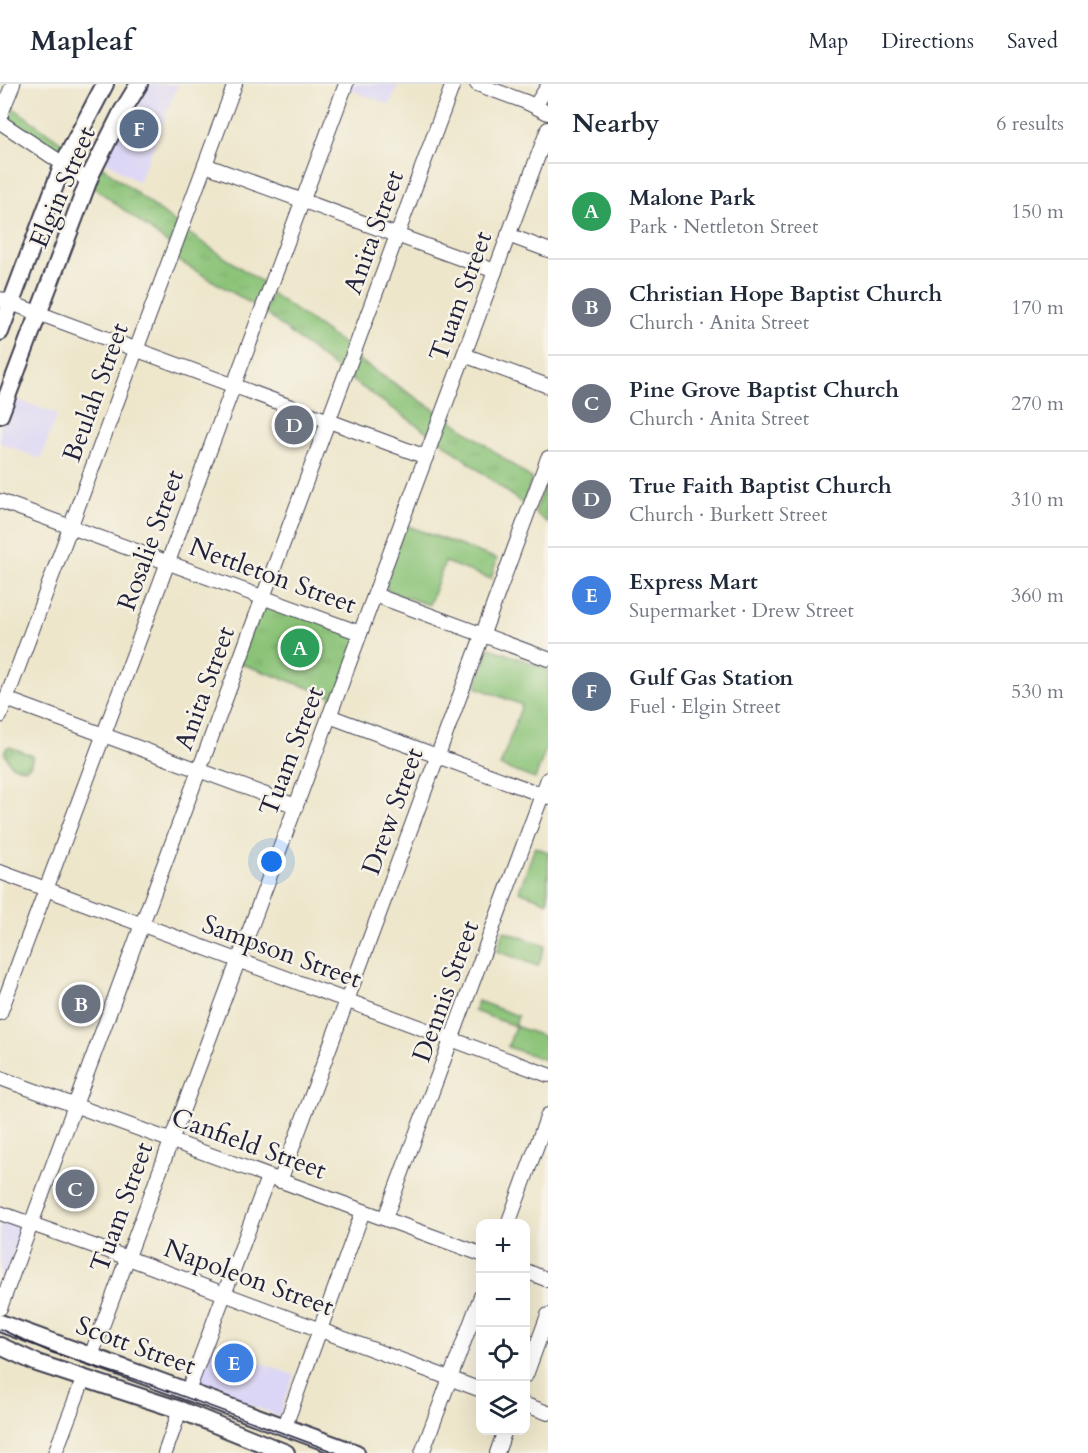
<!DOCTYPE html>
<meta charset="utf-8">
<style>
body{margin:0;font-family:Cardo,serif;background:#f6f6f7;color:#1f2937}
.controls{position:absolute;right:18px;bottom:18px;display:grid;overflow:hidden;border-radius:12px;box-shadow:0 6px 24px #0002}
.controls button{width:54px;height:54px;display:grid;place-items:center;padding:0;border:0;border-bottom:2px solid #e0e1e3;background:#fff;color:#1f2937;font:30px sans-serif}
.you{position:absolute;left:272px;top:778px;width:21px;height:21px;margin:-15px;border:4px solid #fff;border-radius:50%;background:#1a73e8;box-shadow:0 0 0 9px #1a73e833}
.badge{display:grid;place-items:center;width:39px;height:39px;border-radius:50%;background:#db2777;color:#fff;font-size:20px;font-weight:700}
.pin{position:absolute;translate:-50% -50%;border:3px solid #fff;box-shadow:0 2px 6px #0006}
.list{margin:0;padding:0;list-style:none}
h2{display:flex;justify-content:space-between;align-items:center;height:78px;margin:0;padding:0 24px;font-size:26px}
h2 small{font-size:20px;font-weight:400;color:#747a83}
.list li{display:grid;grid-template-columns:39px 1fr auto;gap:18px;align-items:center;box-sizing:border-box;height:96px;padding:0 24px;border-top:2px solid #e0e1e3}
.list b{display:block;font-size:22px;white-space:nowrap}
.list p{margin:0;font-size:20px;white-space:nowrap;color:#747a83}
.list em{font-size:20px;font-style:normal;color:#747a83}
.icon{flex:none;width:33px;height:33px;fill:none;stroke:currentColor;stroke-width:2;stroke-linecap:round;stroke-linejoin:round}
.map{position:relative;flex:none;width:548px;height:1369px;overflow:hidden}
header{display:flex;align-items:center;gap:36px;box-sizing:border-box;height:84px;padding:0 30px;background:#fff;border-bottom:2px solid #e0e1e3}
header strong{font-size:28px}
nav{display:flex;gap:33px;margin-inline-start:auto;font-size:21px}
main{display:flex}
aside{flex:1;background:#fff}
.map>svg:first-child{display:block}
.built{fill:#dcd6f6}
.green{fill:#8ac377;stroke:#567259;stroke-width:1.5}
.park{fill:url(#park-tufts);stroke:#567259;stroke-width:1.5}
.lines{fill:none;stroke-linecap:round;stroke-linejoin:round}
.minor-casing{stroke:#403f51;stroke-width:16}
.major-casing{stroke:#403f51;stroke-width:20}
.minor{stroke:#fff;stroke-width:14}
.major{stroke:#fff;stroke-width:16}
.tram{stroke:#22223b;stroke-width:1.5}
.labels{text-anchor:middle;stroke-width:5;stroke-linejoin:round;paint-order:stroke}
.street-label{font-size:26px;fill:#22223b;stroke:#f7f3e8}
</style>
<header>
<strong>Mapleaf</strong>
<nav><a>Map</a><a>Directions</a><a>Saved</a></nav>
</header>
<main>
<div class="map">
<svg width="548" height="1369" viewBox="0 0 548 1369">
<defs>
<pattern id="park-tufts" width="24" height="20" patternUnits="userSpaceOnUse" patternTransform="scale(1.5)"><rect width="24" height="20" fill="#8ac377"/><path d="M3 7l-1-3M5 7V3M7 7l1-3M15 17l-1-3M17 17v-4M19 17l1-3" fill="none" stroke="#77a768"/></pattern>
</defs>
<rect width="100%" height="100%" fill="#f7f3e8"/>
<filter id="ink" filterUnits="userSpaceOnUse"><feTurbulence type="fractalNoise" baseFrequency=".0167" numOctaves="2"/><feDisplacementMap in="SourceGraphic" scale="12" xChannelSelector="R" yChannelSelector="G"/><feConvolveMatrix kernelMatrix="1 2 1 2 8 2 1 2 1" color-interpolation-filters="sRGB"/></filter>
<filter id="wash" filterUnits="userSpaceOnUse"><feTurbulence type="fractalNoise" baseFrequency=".008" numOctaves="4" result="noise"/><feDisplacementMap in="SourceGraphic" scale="24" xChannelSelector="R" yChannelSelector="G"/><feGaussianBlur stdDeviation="1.35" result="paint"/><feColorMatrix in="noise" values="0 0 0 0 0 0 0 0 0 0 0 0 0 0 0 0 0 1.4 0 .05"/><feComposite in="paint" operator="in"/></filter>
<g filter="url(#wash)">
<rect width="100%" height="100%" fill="#ede6cb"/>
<g class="built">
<path d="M143,0H178L157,55L138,98L104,76Z"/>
<path d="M350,0H398L390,21L348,5Z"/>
<path d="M11,313L57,330L41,375L0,359V344Z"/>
<path d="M0,1132L24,1141L0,1205Z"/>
<path d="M201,1257L294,1291L279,1332L185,1297Z"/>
</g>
<g class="green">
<path d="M405,441L497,475L491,495L445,478L429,521L388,507L385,500Z"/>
<path d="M490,564L548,585V659L535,695L500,682L522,621L476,603Z"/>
<path d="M535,763L548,768V818L519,807Z"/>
<path d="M504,847L545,862L538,882L497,867Z"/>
<path d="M478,917L518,932L515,942L548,954V977L508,963L515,942L474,927Z"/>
</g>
<g class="park">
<path d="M8,20L66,62L59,74L3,34Z"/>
<path d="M100,81L178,141L170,161L91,101Z"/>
<path d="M184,146L263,199L255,222L174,174Z"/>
<path d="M271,209L349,264L340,288L265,229Z"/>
<path d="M357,275L438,328L430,350L350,295Z"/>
<path d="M446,332L532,395L523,420L437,354Z"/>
<path d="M544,403L548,406V439L535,429Z"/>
<path d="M263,514L360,549L337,614L239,579Z"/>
<path d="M7,663H10L33,672L30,682L25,685L11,681L4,668Z"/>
</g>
</g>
<g filter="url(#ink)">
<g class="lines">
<defs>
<g id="minor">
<path d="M477,0L526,18L548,29"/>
<path d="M535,22L548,2"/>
<path d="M0,37L2,27L13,0"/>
<path d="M0,38L89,97"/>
<path d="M205,81L495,187"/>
<path d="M508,151L548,166"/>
<path d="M0,215L426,373"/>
<path d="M464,271L548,302"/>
<path d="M0,417L360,549"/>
<path d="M375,511L548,575"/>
<path d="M6,615L296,722"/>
<path d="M0,632L235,0"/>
<path d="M329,632L548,713"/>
<path d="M0,788L548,991"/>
<path d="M0,929L346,0"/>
<path d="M0,994L481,1170"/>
<path d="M280,1097L548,374"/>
<path d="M0,1129L128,1174L481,1306"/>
<path d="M385,1134L548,695"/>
<path d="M508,1140L548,1031"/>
<path d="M526,1187L548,1196"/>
<path d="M0,1224L453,0"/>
<path d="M91,1272L548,45"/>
<path d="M526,1291L548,1231"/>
<path d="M188,1307L268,1093"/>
<path d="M526,1321L548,1329"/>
<path d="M285,1342L363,1127"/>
<path d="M55,1369L83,1296"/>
<path d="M165,1369L180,1326"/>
<path d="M422,1369L481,1212"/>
<path d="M497,1369L505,1346"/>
</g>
<g id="major">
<path d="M0,248L63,80L105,0"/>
<path d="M0,331L91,90L122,28L139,0"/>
<path d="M0,1239L356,1369"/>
<path d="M0,1262L37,1279L180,1326L286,1369"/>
</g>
</defs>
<use href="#minor" class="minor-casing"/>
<use href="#major" class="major-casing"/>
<use href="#minor" class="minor"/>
<use href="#major" class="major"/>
<path class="tram" d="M0,1245L50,1268L152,1301L337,1369"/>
</g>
</g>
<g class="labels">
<g class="street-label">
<text transform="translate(62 103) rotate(-67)" y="9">Elgin Street</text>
<text transform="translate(373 148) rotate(-70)" y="9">Anita Street</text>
<text transform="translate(460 212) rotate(-70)" y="9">Tuam Street</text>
<text transform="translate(95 308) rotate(-70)" y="9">Beulah Street</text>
<text transform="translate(150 456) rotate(-70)" y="9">Rosalie Street</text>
<text transform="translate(273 491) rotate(20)" y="9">Nettleton Street</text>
<text transform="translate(204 604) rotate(-70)" y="9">Anita Street</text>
<text transform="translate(291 667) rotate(-69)" y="9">Tuam Street</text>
<text transform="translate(392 727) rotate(-70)" y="9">Drew Street</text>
<text transform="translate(282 867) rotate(20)" y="9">Sampson Street</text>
<text transform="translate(445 907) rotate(-70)" y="9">Dennis Street</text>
<text transform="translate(249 1059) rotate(20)" y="9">Canfield Street</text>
<text transform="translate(121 1123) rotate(-70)" y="9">Tuam Street</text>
<text transform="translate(249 1193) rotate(20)" y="9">Napoleon Street</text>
<text transform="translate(136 1261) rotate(20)" y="9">Scott Street</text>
</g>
</g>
</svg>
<div class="controls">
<button>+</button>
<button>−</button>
<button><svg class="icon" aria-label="locate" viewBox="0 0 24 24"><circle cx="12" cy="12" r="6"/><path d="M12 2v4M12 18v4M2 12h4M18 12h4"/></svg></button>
<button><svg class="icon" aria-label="layers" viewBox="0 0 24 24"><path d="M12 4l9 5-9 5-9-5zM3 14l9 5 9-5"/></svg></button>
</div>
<div class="you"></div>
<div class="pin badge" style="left:300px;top:564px;background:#2e9e5b">A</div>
<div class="pin badge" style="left:81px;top:920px;background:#6b7280">B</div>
<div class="pin badge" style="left:75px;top:1105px;background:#6b7280">C</div>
<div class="pin badge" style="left:294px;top:341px;background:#6b7280">D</div>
<div class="pin badge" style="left:234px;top:1279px;background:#3f7fe0">E</div>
<div class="pin badge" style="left:139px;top:45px;background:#5c6f8a">F</div>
</div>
<aside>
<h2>Nearby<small>6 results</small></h2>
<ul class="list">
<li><span class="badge" style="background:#2e9e5b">A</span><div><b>Malone Park</b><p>Park · Nettleton Street</p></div><em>150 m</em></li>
<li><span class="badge" style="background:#6b7280">B</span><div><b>Christian Hope Baptist Church</b><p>Church · Anita Street</p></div><em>170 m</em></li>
<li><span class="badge" style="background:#6b7280">C</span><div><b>Pine Grove Baptist Church</b><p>Church · Anita Street</p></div><em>270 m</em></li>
<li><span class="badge" style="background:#6b7280">D</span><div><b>True Faith Baptist Church</b><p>Church · Burkett Street</p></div><em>310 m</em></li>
<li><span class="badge" style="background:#3f7fe0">E</span><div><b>Express Mart</b><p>Supermarket · Drew Street</p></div><em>360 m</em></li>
<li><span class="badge" style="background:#5c6f8a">F</span><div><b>Gulf Gas Station</b><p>Fuel · Elgin Street</p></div><em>530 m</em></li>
</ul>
</aside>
</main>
